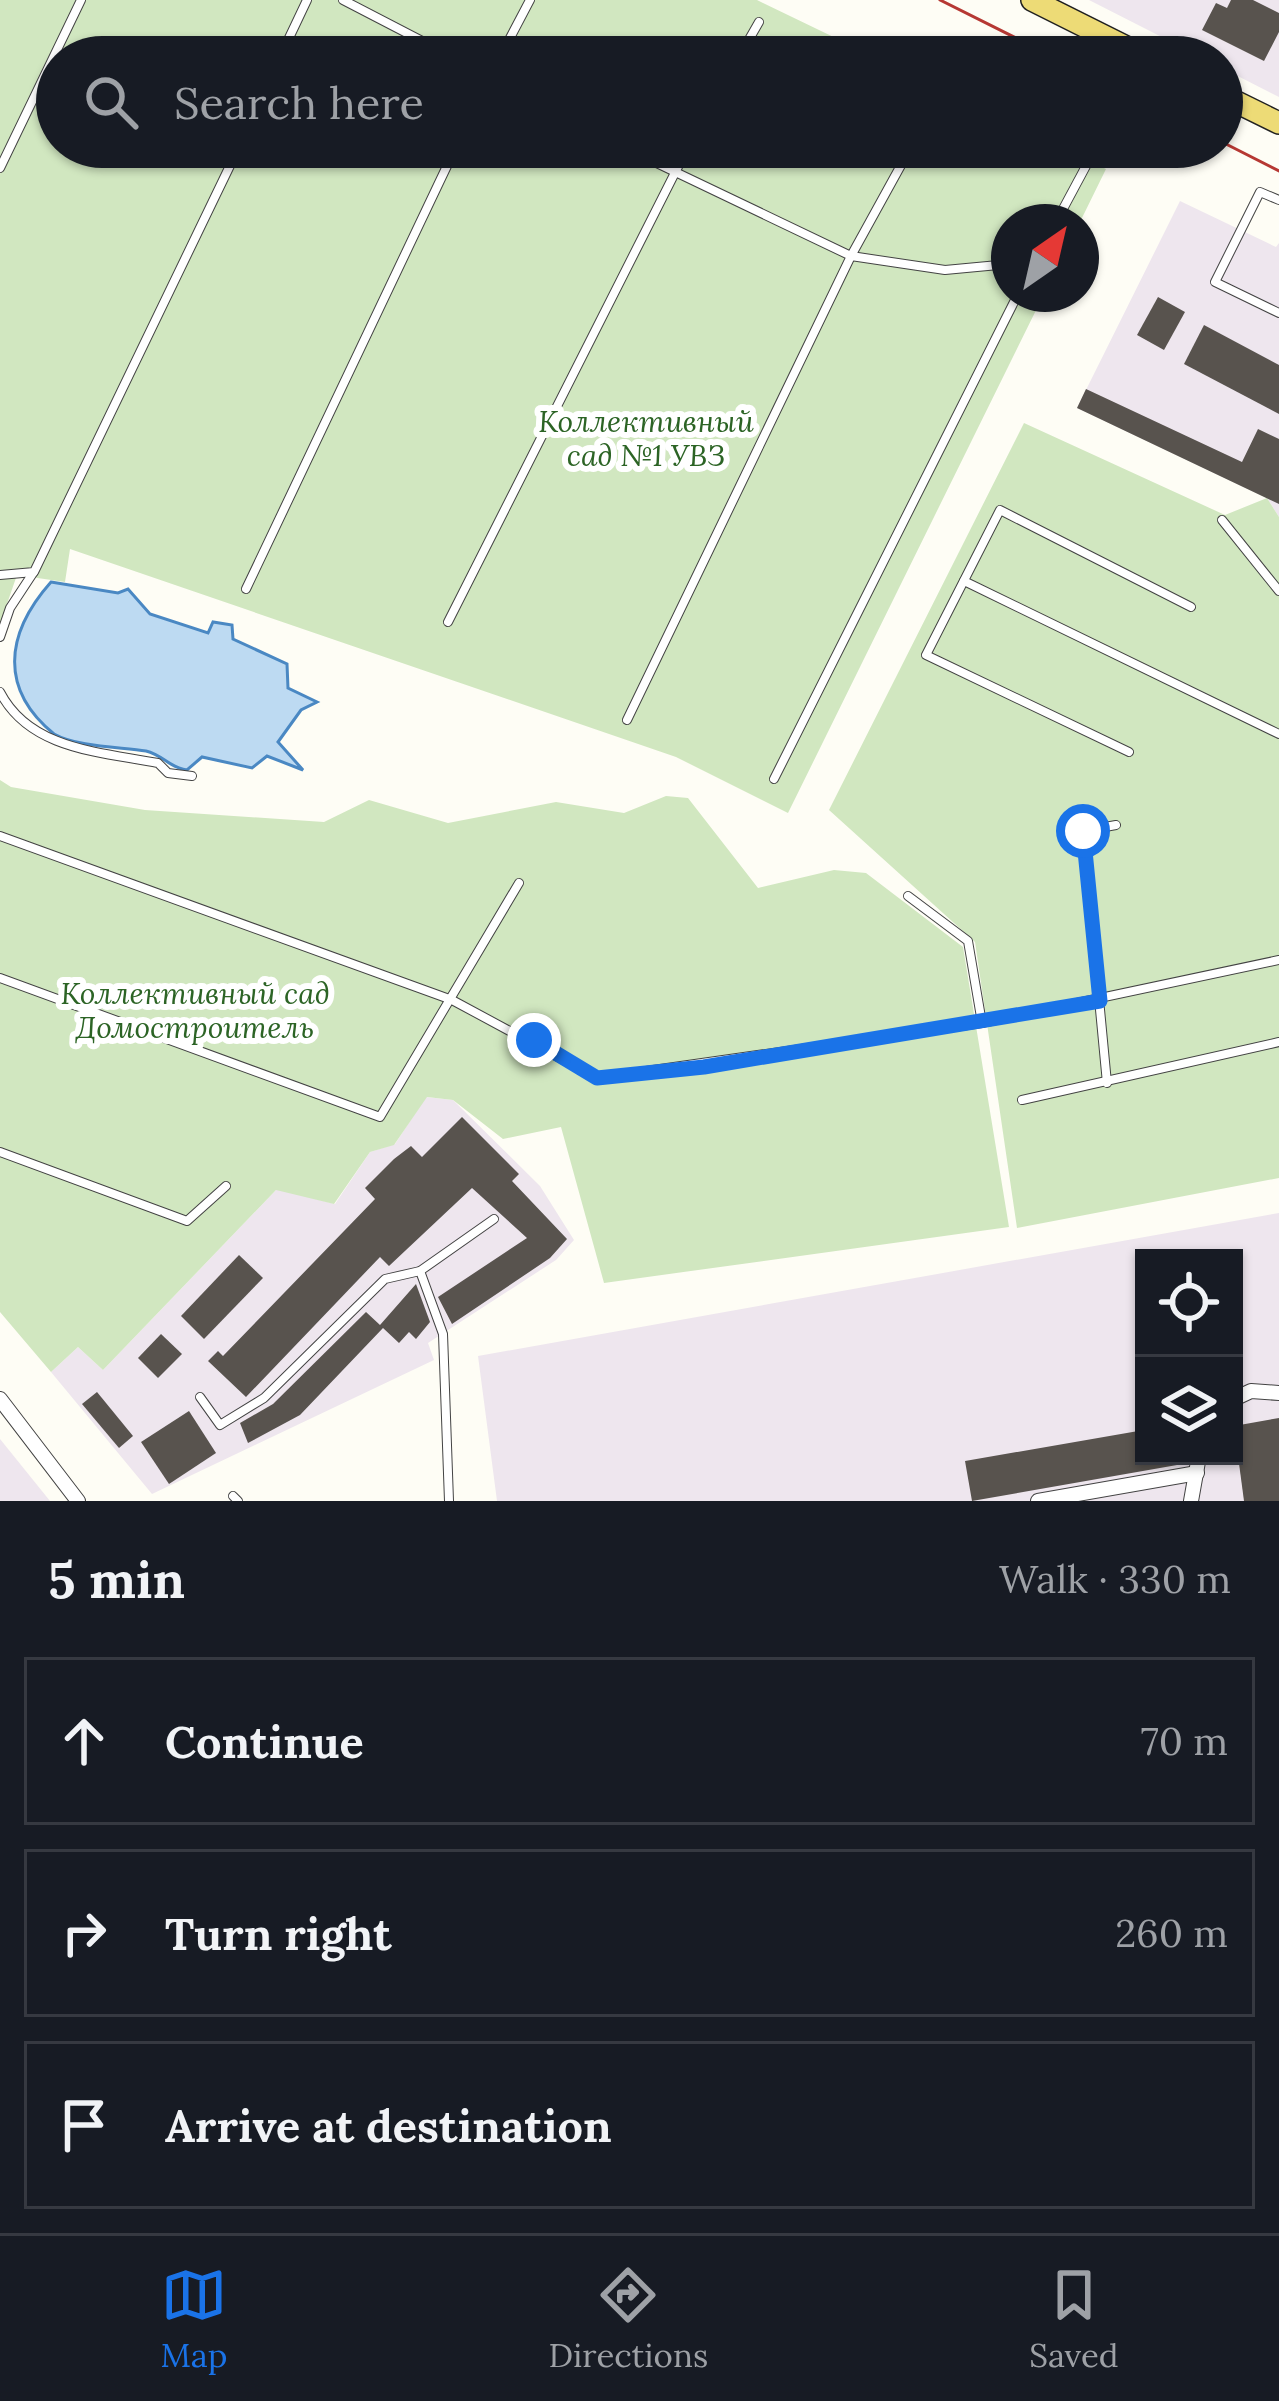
<!DOCTYPE html>
<meta charset="utf-8">
<style>
body{margin:0;font-family:Lora,serif;background:#242831;color:#f1f3f6}
.controls{position:absolute;right:36px;bottom:36px;display:grid;overflow:hidden;border-radius:0px;box-shadow:0 3px 9px #0004}
.controls button{width:108px;height:108px;display:grid;place-items:center;padding:0;border:0;border-bottom:3px solid #363941;background:#171b24;color:#f1f3f6;font:60px sans-serif}
.compass{position:absolute;left:991px;top:204px;width:108px;height:108px;border-radius:50%;background:#171b24;box-shadow:0 3px 9px #0004;rotate:34deg}
.stop{position:absolute;width:36px;height:36px;margin:-27px;border:9px solid #1a73e8;border-radius:50%;background:#fff}
.stop.end{background:#1a73e8;border-color:#fff;box-shadow:0 3px 12px #0008}
.list{margin:0;padding:0;list-style:none}
h2{display:flex;justify-content:space-between;align-items:center;height:156px;margin:0;padding:0 48px;font-size:51px}
h2 small{font-size:39px;font-weight:400;color:#9ea1a6}
.list li{display:grid;grid-template-columns:78px 1fr auto;gap:36px;align-items:center;box-sizing:border-box;height:168px;margin:0 24px 24px;padding:0 24px;border:3px solid #363941;border-radius:0px}
.list b{display:block;font-size:45px;white-space:nowrap}
.list em{font-size:39px;font-style:normal;color:#9ea1a6}
.icon{flex:none;width:66px;height:66px;fill:none;stroke:currentColor;stroke-width:2;stroke-linecap:round;stroke-linejoin:round}
.map{position:relative;flex:none;width:1279px;height:1501px;overflow:hidden}
.search{position:absolute;background:#171b24;box-shadow:0 3px 9px #0004;left:36px;right:36px;top:36px;height:132px;display:flex;align-items:center;gap:30px;box-sizing:border-box;padding:0 42px;border-radius:66px;color:#9ea1a6;font-size:45px}
.sheet{height:732px;background:#171b24}
nav{display:flex;justify-content:space-around;align-items:center;box-sizing:border-box;height:168px;border-top:3px solid #363941;background:#171b24;font-size:33px;color:#9ea1a6}
nav a{display:grid;justify-items:center;gap:6px}
nav .on{color:#1a73e8}
.map>svg:first-child{display:block}
.industrial{fill:#eee6ee;fill-rule:evenodd}
.green{fill:#d1e7c0}
.water{fill:#bddaf2;stroke:#4a88c3;stroke-width:3}
.building{fill:#58534e}
.lines{fill:none;stroke-linecap:round;stroke-linejoin:round}
.lane-casing{stroke:#434343;stroke-width:10}
.street-casing{stroke:#434343;stroke-width:16}
.primary-casing{stroke:#212121;stroke-width:24}
.lane{stroke:#fff;stroke-width:8}
.street{stroke:#fff;stroke-width:14}
.primary{stroke:#eddb76;stroke-width:21}
.tram{stroke:#b63833;stroke-width:3}
.route{stroke:#1a73e8;stroke-width:15}
.labels{text-anchor:middle;stroke-width:12;stroke-linejoin:round;paint-order:stroke}
.park-label{font-size:30px;font-style:italic;fill:#2c6425;stroke:#fff}
</style>
<div class="map">
<svg width="1279" height="1501" viewBox="0 0 1279 1501">
<rect width="100%" height="100%" fill="#fefdf5"/>
<g class="industrial">
<path d="M1089,0H1279V97L1222,68V57H1201Z"/>
<path d="M1180,201L1276,247L1279,243V517L1267,498L1077,408Z"/>
<path d="M426,1097L453,1100L540,1186L574,1240L556,1260L428,1343L434,1360L152,1494L51,1372L78,1347L103,1370L277,1189L335,1204L370,1152L395,1144Z"/>
<path d="M1279,1213V1501H497L478,1356ZM1144,1258H1234V1456H1144Z"/>
<path d="M0,1439L50,1501H0Z"/>
</g>
<g class="green">
<path d="M0,0H757L875,57H57V147H1061L1106,169L1080,222H1009V294H1044L788,813L676,757L70,549L65,582L17,575L0,624Z"/>
<path d="M1024,423L1225,515L1267,498L1279,517V1178L1017,1228L975,942L829,810Z"/>
<path d="M0,780L11,787L145,810L324,822L369,800L448,823L556,802L624,813L666,796L688,798L758,888L834,870L866,873L963,947L1009,1227L604,1283L561,1127L503,1139L453,1100L427,1097L394,1145L370,1152L334,1204L276,1190L103,1370L78,1347L51,1372L0,1312Z"/>
</g>
<path class="water" d="M51,582L118,593L128,589L150,614L208,633L213,622L232,625L233,639L287,664L288,688L317,702L301,710L278,742L303,770L267,756L252,768L202,757L187,770C170,768 163,755 146,751C120,747 77,747 54,734C0,690 4,635 51,582Z"/>
<g class="building">
<path d="M1231,0H1253L1279,13V32L1264,61L1202,30L1216,3L1227,8Z"/>
<path d="M1158,297L1185,312L1164,350L1137,335Z"/>
<path d="M1204,325L1279,365V414L1184,364Z"/>
<path d="M1086,389L1242,462L1258,429L1279,439V504L1077,408Z"/>
<path d="M462,1117L519,1174L512,1181L567,1239L550,1258L452,1324L438,1297L527,1238L472,1188L389,1266L380,1257L246,1397L208,1361L218,1351L223,1356L375,1199L365,1188L394,1159L411,1146L422,1157Z"/>
<path d="M239,1255L263,1278L204,1339L181,1316Z"/>
<path d="M416,1284L430,1322L416,1339L409,1332L399,1343L383,1328L300,1415L248,1443L240,1423L273,1404L366,1312L380,1325Z"/>
<path d="M161,1334L182,1354L158,1378L138,1358Z"/>
<path d="M97,1392L133,1436L119,1448L82,1404Z"/>
<path d="M189,1411L216,1453L169,1484L141,1442Z"/>
<path d="M1279,1418V1501H1244L1234,1426Z"/>
<path d="M1144,1430V1456H1176L1177,1465L972,1501L965,1461Z"/>
</g>
<g class="lines">
<defs>
<g id="lane">
<path d="M343,0L453,57"/>
<path d="M280,57L307,0"/>
<path d="M500,57L530,0"/>
<path d="M739,57L759,22"/>
<path d="M623,147L851,256L945,270L1009,264"/>
<path d="M0,168L81,0"/>
<path d="M1279,200L1260,192L1215,282L1279,313"/>
<path d="M1056,222L1086,166"/>
<path d="M1222,520L1279,591"/>
<path d="M0,575L34,572L239,147"/>
<path d="M964,581L1279,734"/>
<path d="M246,589L456,147"/>
<path d="M448,622L688,147"/>
<path d="M0,637L10,608L33,573"/>
<path d="M0,692C30,750 101,752 158,763L168,773L192,776"/>
<path d="M627,720L851,256L911,147"/>
<path d="M1129,752L926,655L1000,510L1191,607"/>
<path d="M774,779L1018,294"/>
<path d="M0,836L452,1000L597,1078L982,1023L1279,960"/>
<path d="M908,896L968,941L982,1023"/>
<path d="M0,978L380,1117L519,883"/>
<path d="M1107,1083L1083,831L1116,825"/>
<path d="M1022,1100L1279,1042"/>
<path d="M0,1152L187,1221L226,1186"/>
<path d="M420,1271L443,1334L449,1501"/>
<path d="M200,1397L220,1425L264,1398L385,1279L420,1271L494,1219"/>
<path d="M233,1496L238,1501"/>
</g>
<g id="street">
<path d="M0,1399L78,1501"/>
<path d="M1234,1399L1251,1391L1279,1393"/>
<path d="M1038,1501L1197,1473"/>
<path d="M1191,1501L1199,1456"/>
</g>
<g id="primary">
<path d="M1032,0L1146,57"/>
<path d="M1222,95L1279,123"/>
</g>
</defs>
<use href="#lane" class="lane-casing"/>
<use href="#street" class="street-casing"/>
<use href="#primary" class="primary-casing"/>
<use href="#lane" class="lane"/>
<use href="#street" class="street"/>
<use href="#primary" class="primary"/>
<g class="tram">
<path d="M940,0L1054,57"/>
<path d="M1222,142L1279,171"/>
</g>
</g>
<g class="lines">
<path class="route" d="M534,1040L597,1078L704,1067L1100,1001L1083,831"/>
</g>
<g class="labels">
<g class="park-label">
<text x="646" y="432">Коллективный<tspan x="646" dy="34">сад №1 УВЗ</tspan></text>
<text x="195" y="1004">Коллективный сад<tspan x="195" dy="34">Домостроитель</tspan></text>
</g>
</g>
</svg>
<div class="controls">
<button><svg class="icon" aria-label="locate" viewBox="0 0 24 24"><circle cx="12" cy="12" r="6"/><path d="M12 2v4M12 18v4M2 12h4M18 12h4"/></svg></button>
<button><svg class="icon" aria-label="layers" viewBox="0 0 24 24"><path d="M12 4l9 5-9 5-9-5zM3 14l9 5 9-5"/></svg></button>
</div>
<svg class="compass" viewBox="-18 -18 36 36"><path d="M0-13l5 13h-10z" fill="#e53935"/><path d="M0 13l5-13h-10z" fill="#9ea1a6"/></svg>
<div class="stop" style="left:1083px;top:831px"></div>
<div class="stop end" style="left:534px;top:1040px"></div>
<div class="search"><svg class="icon" aria-label="search" viewBox="0 0 24 24"><circle cx="10" cy="10" r="6"/><path d="M15 15l6 6"/></svg>Search here</div>
</div>
<section class="sheet">
<h2>5 min<small>Walk · 330 m</small></h2>
<ul class="list">
<li><svg class="icon" aria-label="ahead" viewBox="0 0 24 24"><path d="M12 20V5M6 11l6-6 6 6"/></svg><div><b>Continue</b></div><em>70 m</em></li>
<li><svg class="icon" aria-label="right" viewBox="0 0 24 24"><path d="M7 20v-9h11M14 6l5 5-5 5"/></svg><div><b>Turn right</b></div><em>260 m</em></li>
<li><svg class="icon" aria-label="arrive" viewBox="0 0 24 24"><path d="M6 21V4h12l-3 4 3 4H6"/></svg><div><b>Arrive at destination</b></div></li>
</ul>
</section>
<nav>
<a class="on"><svg class="icon" aria-label="map" viewBox="0 0 24 24"><path d="M3 6l6-2 6 2 6-2v14l-6 2-6-2-6 2zM9 4v14M15 6v14"/></svg>Map</a>
<a><svg class="icon" aria-label="directions" viewBox="0 0 24 24"><path d="M12 3l9 9-9 9-9-9zM9 14v-3h6M13 9l2 2-2 2"/></svg>Directions</a>
<a><svg class="icon" aria-label="saved" viewBox="0 0 24 24"><path d="M7 4h10v16l-5-4-5 4z"/></svg>Saved</a>
</nav>
